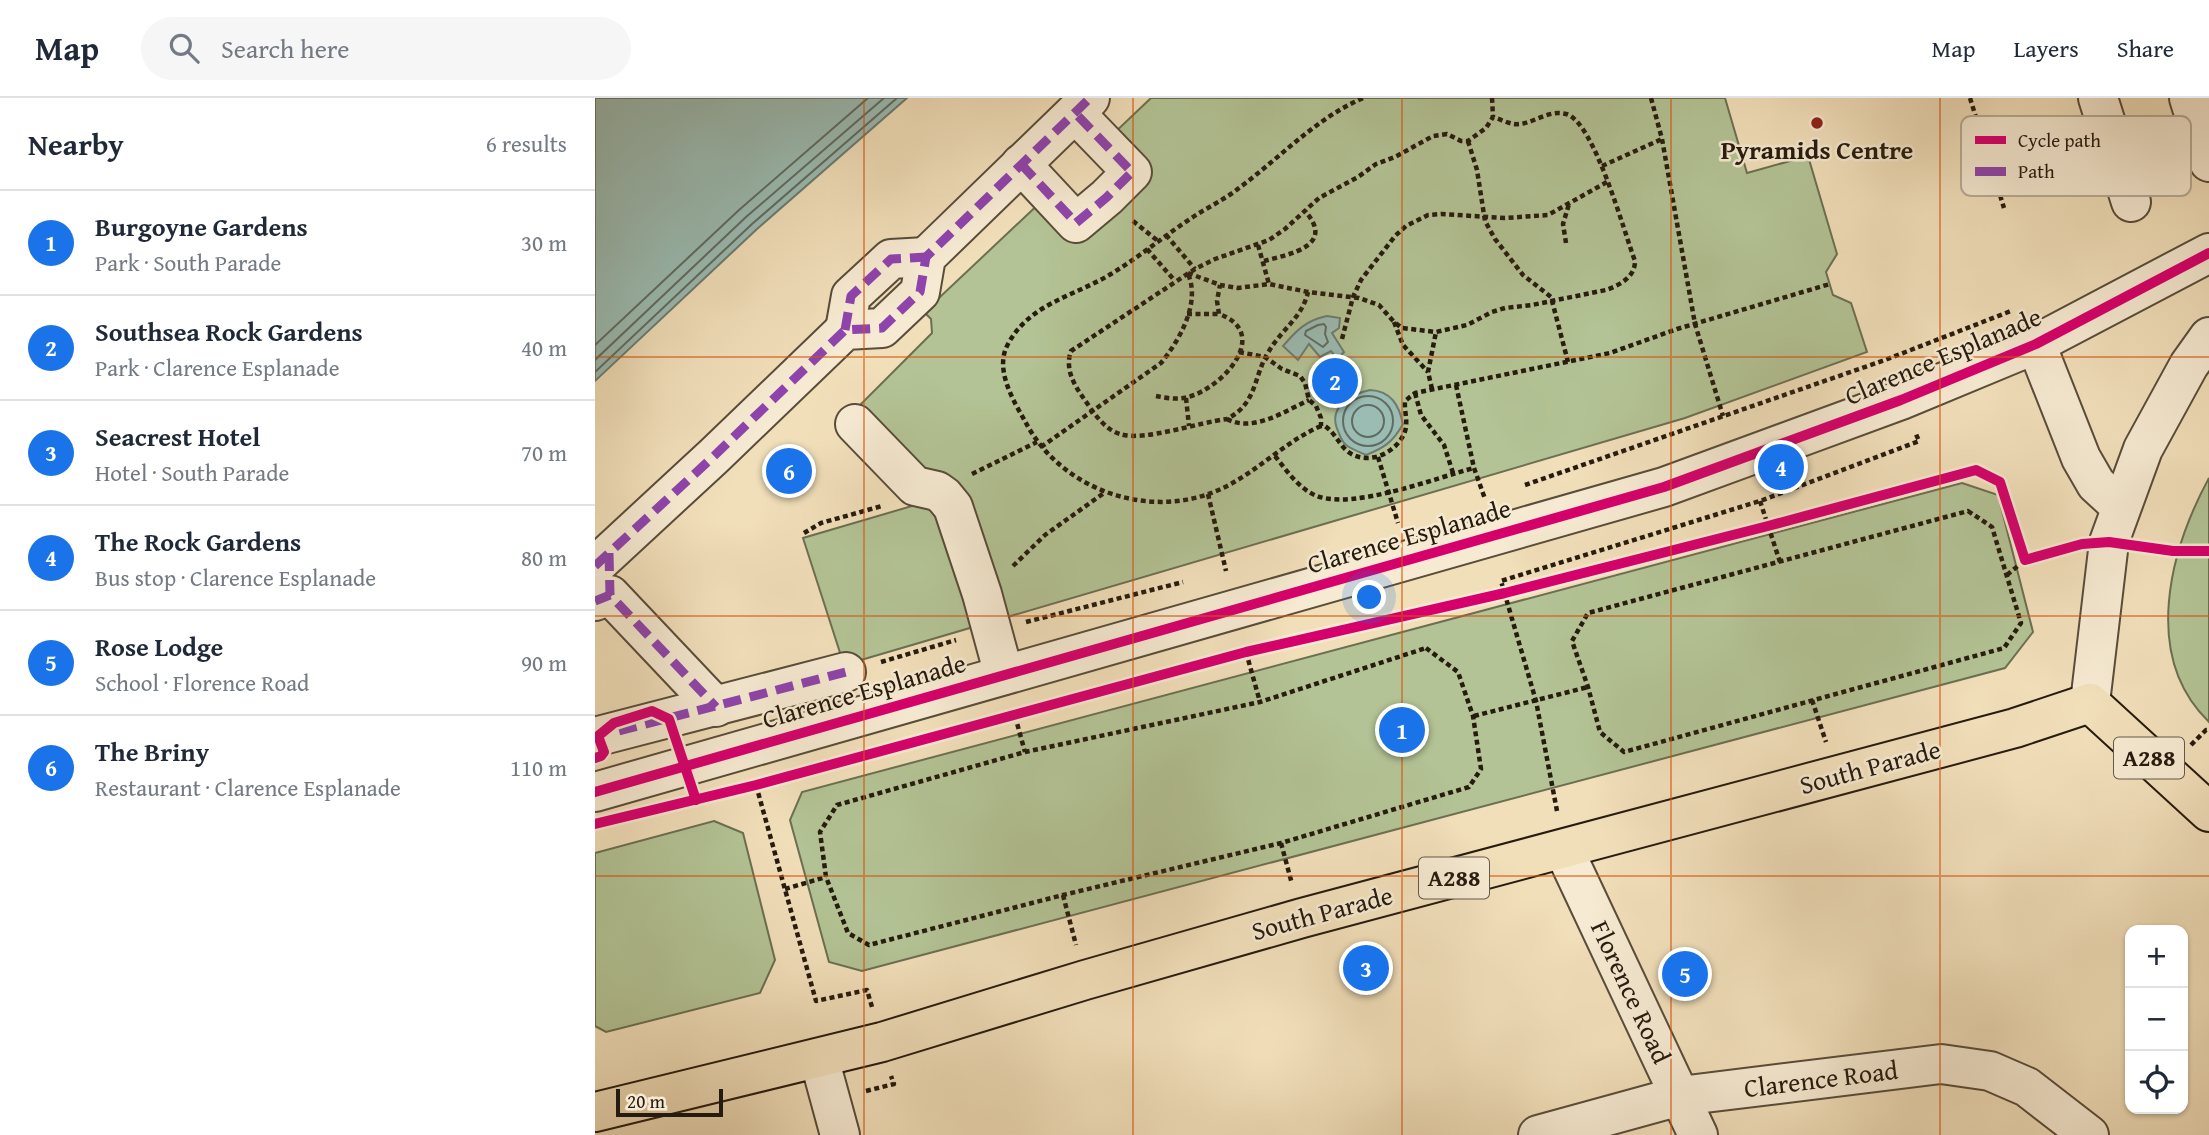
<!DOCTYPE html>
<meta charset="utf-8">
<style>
body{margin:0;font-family:"Gentium Book Plus",serif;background:#f6f6f7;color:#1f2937}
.controls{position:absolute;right:21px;bottom:21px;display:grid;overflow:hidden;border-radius:14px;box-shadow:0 2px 5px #0004}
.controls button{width:63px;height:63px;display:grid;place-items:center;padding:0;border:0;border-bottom:2px solid #e0e1e3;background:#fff;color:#1f2937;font:35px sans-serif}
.scale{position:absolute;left:21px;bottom:18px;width:107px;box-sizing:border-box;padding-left:7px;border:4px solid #261b0f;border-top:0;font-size:19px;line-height:24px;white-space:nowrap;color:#261b0f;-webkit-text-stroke:5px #f6ead2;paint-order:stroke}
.you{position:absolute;left:775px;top:500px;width:24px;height:24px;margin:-18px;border:5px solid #fff;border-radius:50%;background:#1a73e8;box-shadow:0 0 0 10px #1a73e833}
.badge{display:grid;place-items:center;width:46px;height:46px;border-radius:50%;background:#1a73e8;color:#fff;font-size:23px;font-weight:700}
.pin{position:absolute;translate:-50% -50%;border:4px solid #fff;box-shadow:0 2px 7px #0006}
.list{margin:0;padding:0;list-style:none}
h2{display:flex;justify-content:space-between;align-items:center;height:91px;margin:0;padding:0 28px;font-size:30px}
h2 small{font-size:23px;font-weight:400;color:#747a83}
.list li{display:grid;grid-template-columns:46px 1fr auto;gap:21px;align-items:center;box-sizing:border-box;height:105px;padding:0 28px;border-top:2px solid #e0e1e3}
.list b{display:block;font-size:26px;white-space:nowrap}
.list p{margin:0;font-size:23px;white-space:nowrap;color:#747a83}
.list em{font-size:23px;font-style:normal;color:#747a83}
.icon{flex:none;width:38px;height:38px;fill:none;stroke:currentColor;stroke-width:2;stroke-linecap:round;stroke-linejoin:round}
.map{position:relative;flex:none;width:1614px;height:1037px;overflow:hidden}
header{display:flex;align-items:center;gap:42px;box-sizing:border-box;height:98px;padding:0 35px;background:#fff;border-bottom:2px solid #e0e1e3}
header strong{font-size:33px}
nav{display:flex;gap:38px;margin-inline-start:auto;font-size:24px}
.search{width:490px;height:63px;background:#f6f6f7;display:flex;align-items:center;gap:18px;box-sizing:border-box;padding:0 24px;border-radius:38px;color:#747a83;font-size:26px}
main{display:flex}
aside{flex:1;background:#fff}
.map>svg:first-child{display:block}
.green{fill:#b3c395;stroke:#6c6f52;stroke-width:2}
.water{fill:#9bbcb3;stroke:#6c7c71;stroke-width:2}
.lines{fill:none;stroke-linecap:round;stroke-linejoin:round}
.shore{stroke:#606c61;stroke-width:2}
.minor-casing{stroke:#594c3a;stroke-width:42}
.major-casing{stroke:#261b0f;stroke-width:42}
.path{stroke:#261b0f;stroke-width:4.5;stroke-dasharray:5 3.5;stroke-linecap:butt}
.minor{stroke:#f6ead2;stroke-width:38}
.major{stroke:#f1dfba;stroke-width:38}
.quiet{stroke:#8e44ad;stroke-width:9;stroke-dasharray:18 9;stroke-linecap:butt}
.cycleway-casing{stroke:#f6ead2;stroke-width:15}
.cycleway{stroke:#d6006c;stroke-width:10}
.grid{fill:none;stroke:#d5530c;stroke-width:2;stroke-opacity:0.55}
.poi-dot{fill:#8f2418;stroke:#f6ead2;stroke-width:2.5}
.labels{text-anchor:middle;stroke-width:5;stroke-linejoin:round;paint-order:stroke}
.shield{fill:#f6ead2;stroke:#64594a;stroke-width:2}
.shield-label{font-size:24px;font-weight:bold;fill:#261b0f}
.poi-label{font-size:26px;font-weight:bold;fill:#261b0f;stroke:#f6ead2}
.street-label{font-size:26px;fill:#261b0f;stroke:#f6ead2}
.key{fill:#f6ead2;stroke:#b8ac98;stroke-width:2}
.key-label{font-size:19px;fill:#261b0f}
</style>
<header>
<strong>Map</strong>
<div class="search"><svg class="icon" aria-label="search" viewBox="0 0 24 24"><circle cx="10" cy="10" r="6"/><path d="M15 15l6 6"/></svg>Search here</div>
<nav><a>Map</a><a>Layers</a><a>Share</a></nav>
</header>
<main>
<aside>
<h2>Nearby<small>6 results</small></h2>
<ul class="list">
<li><span class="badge">1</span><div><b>Burgoyne Gardens</b><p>Park · South Parade</p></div><em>30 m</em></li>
<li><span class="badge">2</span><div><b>Southsea Rock Gardens</b><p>Park · Clarence Esplanade</p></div><em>40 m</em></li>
<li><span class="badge">3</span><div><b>Seacrest Hotel</b><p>Hotel · South Parade</p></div><em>70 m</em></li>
<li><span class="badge">4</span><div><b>The Rock Gardens</b><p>Bus stop · Clarence Esplanade</p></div><em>80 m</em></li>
<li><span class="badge">5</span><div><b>Rose Lodge</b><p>School · Florence Road</p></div><em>90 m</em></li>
<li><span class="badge">6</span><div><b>The Briny</b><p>Restaurant · Clarence Esplanade</p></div><em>110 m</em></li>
</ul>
</aside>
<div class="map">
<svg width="1614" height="1037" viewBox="0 0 1614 1037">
<rect width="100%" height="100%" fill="#f1dfba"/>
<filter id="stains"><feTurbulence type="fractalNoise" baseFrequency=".00286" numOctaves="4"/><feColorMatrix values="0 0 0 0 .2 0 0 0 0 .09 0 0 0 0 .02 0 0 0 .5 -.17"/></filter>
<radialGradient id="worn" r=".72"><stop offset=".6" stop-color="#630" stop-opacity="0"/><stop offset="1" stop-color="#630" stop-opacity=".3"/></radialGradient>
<g class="green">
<path d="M556,0H1130L1152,75L1213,58L1242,156L1231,174L1238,197L1256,205L1272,254L1090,320L249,567L208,440L334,403L260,312L337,235L336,221L329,214L449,101L482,137L550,74L516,38Z"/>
<path d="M1614,380V624C1546,558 1575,452 1614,380Z"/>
<path d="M1367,385L1403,397L1438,534L1410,570L267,873L234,864L195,722L207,694Z"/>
<path d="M119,723L148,735L180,862L165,895L11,934L0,928V755Z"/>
</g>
<g class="water">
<path d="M0,0H312L162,131L0,283Z"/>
<path d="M732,218L745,220L744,230L737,235L749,254L742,261L736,253L725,259L714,246L703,262L688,248C701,233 711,222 732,218Z"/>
<path d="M775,292C796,293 804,307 808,326C798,344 789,350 771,357C765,354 756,351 751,347C747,344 745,338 743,333C732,309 756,296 775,292Z"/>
</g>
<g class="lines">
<g class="shore">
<path d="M723,227L729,226L731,229L730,236L733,244L728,249L710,237L711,233Z"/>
<path d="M0,247L144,112L273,0"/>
<path d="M0,262L151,119L289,0"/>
<path d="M0,274L157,126L302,0"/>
<circle cx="773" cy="323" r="25"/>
<circle cx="773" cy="323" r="16"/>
</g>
<defs>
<g id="minor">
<path d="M1503,0L1536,104"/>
<path d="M1594,0L1614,64"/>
<path d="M426,66L481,125L512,99L537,74L480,15"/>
<path d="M250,232L256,198L296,161L331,159"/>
<path d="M1441,246L1486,360L1501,386L1526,409"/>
<path d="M260,326L320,388L342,393L349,398L358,409L387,496L409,577"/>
<path d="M0,468L119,358L250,232L287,230L325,194L331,159L495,0"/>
<path d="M0,503L15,497L121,609"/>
<path d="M1495,605L1514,444L1548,351L1594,267L1614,239"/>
<path d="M0,639L251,574"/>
<path d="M0,694L1069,389L1306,302L1441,246L1614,155"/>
<path d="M969,752L1103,1037"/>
<path d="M224,960L245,1037"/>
<path d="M943,1037L1085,998L1346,966L1395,973L1432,989L1494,1037"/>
</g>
<path id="major" d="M0,1014L287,944L490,882L707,820L1420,630L1495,605L1614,714"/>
</defs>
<use href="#minor" class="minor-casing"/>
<use href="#major" class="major-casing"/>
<g class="path">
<path d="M897,0L898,19"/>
<path d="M1056,0L1067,41L1100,226L1128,318"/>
<path d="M1375,0L1409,110"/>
<path d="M873,43L882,72L890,123L900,141L928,177L956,199L973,264"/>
<path d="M1007,68L1067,41"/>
<path d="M1375,94L1401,86"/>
<path d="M538,123L563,143"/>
<path d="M571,137L600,171"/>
<path d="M971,145L968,126L974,106"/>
<path d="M663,147L674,186"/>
<path d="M552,151L580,183"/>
<path d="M669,163C695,156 741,148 710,113"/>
<path d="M593,175L625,187L643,190L674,186L713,194L764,200L784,207L799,224L807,230L841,234L872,227L897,214L910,210L937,207L1011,192C1025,187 1040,179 1040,163C1029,134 999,23 971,16C952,11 936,28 919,26C912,25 905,21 898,19L891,30L873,43H866L852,36L838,38L800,59L781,66L763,79L724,100L690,131L674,142L620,161L600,171L476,253C470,270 478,285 487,298C497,312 508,331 525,336C548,344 605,324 632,321C663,305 658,278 674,253C687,231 707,220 713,194"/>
<path d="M592,216H624"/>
<path d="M799,224L808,247L833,274"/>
<path d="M747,241L758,199L766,182L800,138L811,128L833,117L846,116L910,120L953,117L1012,84"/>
<path d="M644,254L670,259L687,271L705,278L710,285L714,302L721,308L726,320V328H730C740,335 744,346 752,353C771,368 799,357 809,336C814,325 809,314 810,303L820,295L1015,255L1082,231L1235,186"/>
<path d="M861,287L879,370L890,401"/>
<path d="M837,291L833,274L841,234"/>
<path d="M820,295L826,317L849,347L858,375"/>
<path d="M561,298C571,300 583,302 593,299C628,290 677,235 624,216L622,203L625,187"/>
<path d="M591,300L594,328"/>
<path d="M632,321C658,335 690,313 714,302"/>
<path d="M726,328C691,343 663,373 628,390C557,424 467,393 431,325C418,302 399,271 413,246C435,205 480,198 516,176C544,159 568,139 595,121C611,110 629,102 644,90C686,59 720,21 768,0"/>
<path d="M446,349L566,265C584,243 606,205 593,176"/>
<path d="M680,358C692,373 704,391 722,398C759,412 840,380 879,370"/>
<path d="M783,359L803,425"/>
<path d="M377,376L442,344"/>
<path d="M930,387L1290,262L1416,213"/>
<path d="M613,396L631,473"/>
<path d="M1165,403L1185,464"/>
<path d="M1373,413L1397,429L1426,525L1409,550L1029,654L1005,634L993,589L977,543L993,515Z"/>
<path d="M209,435L226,425L287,408"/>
<path d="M418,468L450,437L509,395"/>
<path d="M1412,477L1430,462"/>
<path d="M431,524L588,484"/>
<path d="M831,550L863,574L878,618L886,671L874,689L686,745L468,797L274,847L253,835L231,779L225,734L242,707L430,654L665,604Z"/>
<path d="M651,554L665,604"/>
<path d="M286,564L361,542"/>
<path d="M1217,602L1231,644"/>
<path d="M420,618L430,654"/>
<path d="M879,618L993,589"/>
<path d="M1596,647L1611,632H1614"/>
<path d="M161,687L221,903L272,892L277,909"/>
<path d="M962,713L941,603L906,483L1165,403L1324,343L1320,334"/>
<path d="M686,745L697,786"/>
<path d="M190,791L231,779"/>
<path d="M468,797L481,847"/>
<path d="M271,993L299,986L296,978"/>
</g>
<use href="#minor" class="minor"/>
<use href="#major" class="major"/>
<g class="quiet">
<path d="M426,66L481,125L512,99L537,74L480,15"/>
<path d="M250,232L256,198L296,161L331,159"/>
<path d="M14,455L15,497"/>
<path d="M0,468L119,358L250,232L287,230L325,194L331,159L495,0"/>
<path d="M0,503L15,497L121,609"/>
<path d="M24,633L251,574"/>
</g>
<defs>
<g id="cycleway">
<path d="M0,660L6,658L9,654L3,638L19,625L57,613L74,621L101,702"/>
<path d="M0,694L1069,389L1306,302L1441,246L1614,155"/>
<path d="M0,726L161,687L651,554L910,495L1173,428L1381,372L1405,384L1430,462L1487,446L1514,444L1578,453H1614"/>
</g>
</defs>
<use href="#cycleway" class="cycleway-casing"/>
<use href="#cycleway" class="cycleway"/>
</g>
<path class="grid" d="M269,0V1037M538,0V1037M807,0V1037M1076,0V1037M1345,0V1037M0,259H1614M0,518H1614M0,778H1614"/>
<circle class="poi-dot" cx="1222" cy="25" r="7"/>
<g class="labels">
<g class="shield">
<rect x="1519" y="639.5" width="70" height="41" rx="5"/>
<rect x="824" y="759.5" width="70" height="41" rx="5"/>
</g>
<g class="shield-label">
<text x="1554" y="668">A288</text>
<text x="859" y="788">A288</text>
</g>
<g class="poi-label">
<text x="1222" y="61">Pyramids Centre</text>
</g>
<g class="street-label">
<text transform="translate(1348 258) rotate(-23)" y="9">Clarence Esplanade</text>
<text transform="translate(814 438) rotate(-16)" y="9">Clarence Esplanade</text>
<text transform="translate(269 593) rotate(-16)" y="9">Clarence Esplanade</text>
<text transform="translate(1275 669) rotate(-15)" y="9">South Parade</text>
<text transform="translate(727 815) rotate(-15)" y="9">South Parade</text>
<text transform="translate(1036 894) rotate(65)" y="9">Florence Road</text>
<text transform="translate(1226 981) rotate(-7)" y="9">Clarence Road</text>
</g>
</g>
<rect x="1366" y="18" width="230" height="80" rx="10" class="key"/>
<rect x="1380" y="38" width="31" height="8" fill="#d6006c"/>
<rect x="1380" y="69" width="31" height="9" fill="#8e44ad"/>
<g class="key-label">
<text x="1423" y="49">Cycle path</text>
<text x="1423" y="80">Path</text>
</g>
<rect width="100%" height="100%" filter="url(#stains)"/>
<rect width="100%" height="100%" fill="url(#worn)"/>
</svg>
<div class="controls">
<button>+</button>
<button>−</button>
<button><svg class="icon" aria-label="locate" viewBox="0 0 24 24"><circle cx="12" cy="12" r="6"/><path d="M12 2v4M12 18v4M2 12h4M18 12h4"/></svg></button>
</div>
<div class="scale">20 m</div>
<div class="you"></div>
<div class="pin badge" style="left:807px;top:632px">1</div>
<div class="pin badge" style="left:740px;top:283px">2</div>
<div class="pin badge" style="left:771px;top:870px">3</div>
<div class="pin badge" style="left:1186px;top:369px">4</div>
<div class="pin badge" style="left:1090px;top:876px">5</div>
<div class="pin badge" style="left:194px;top:373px">6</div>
</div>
</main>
